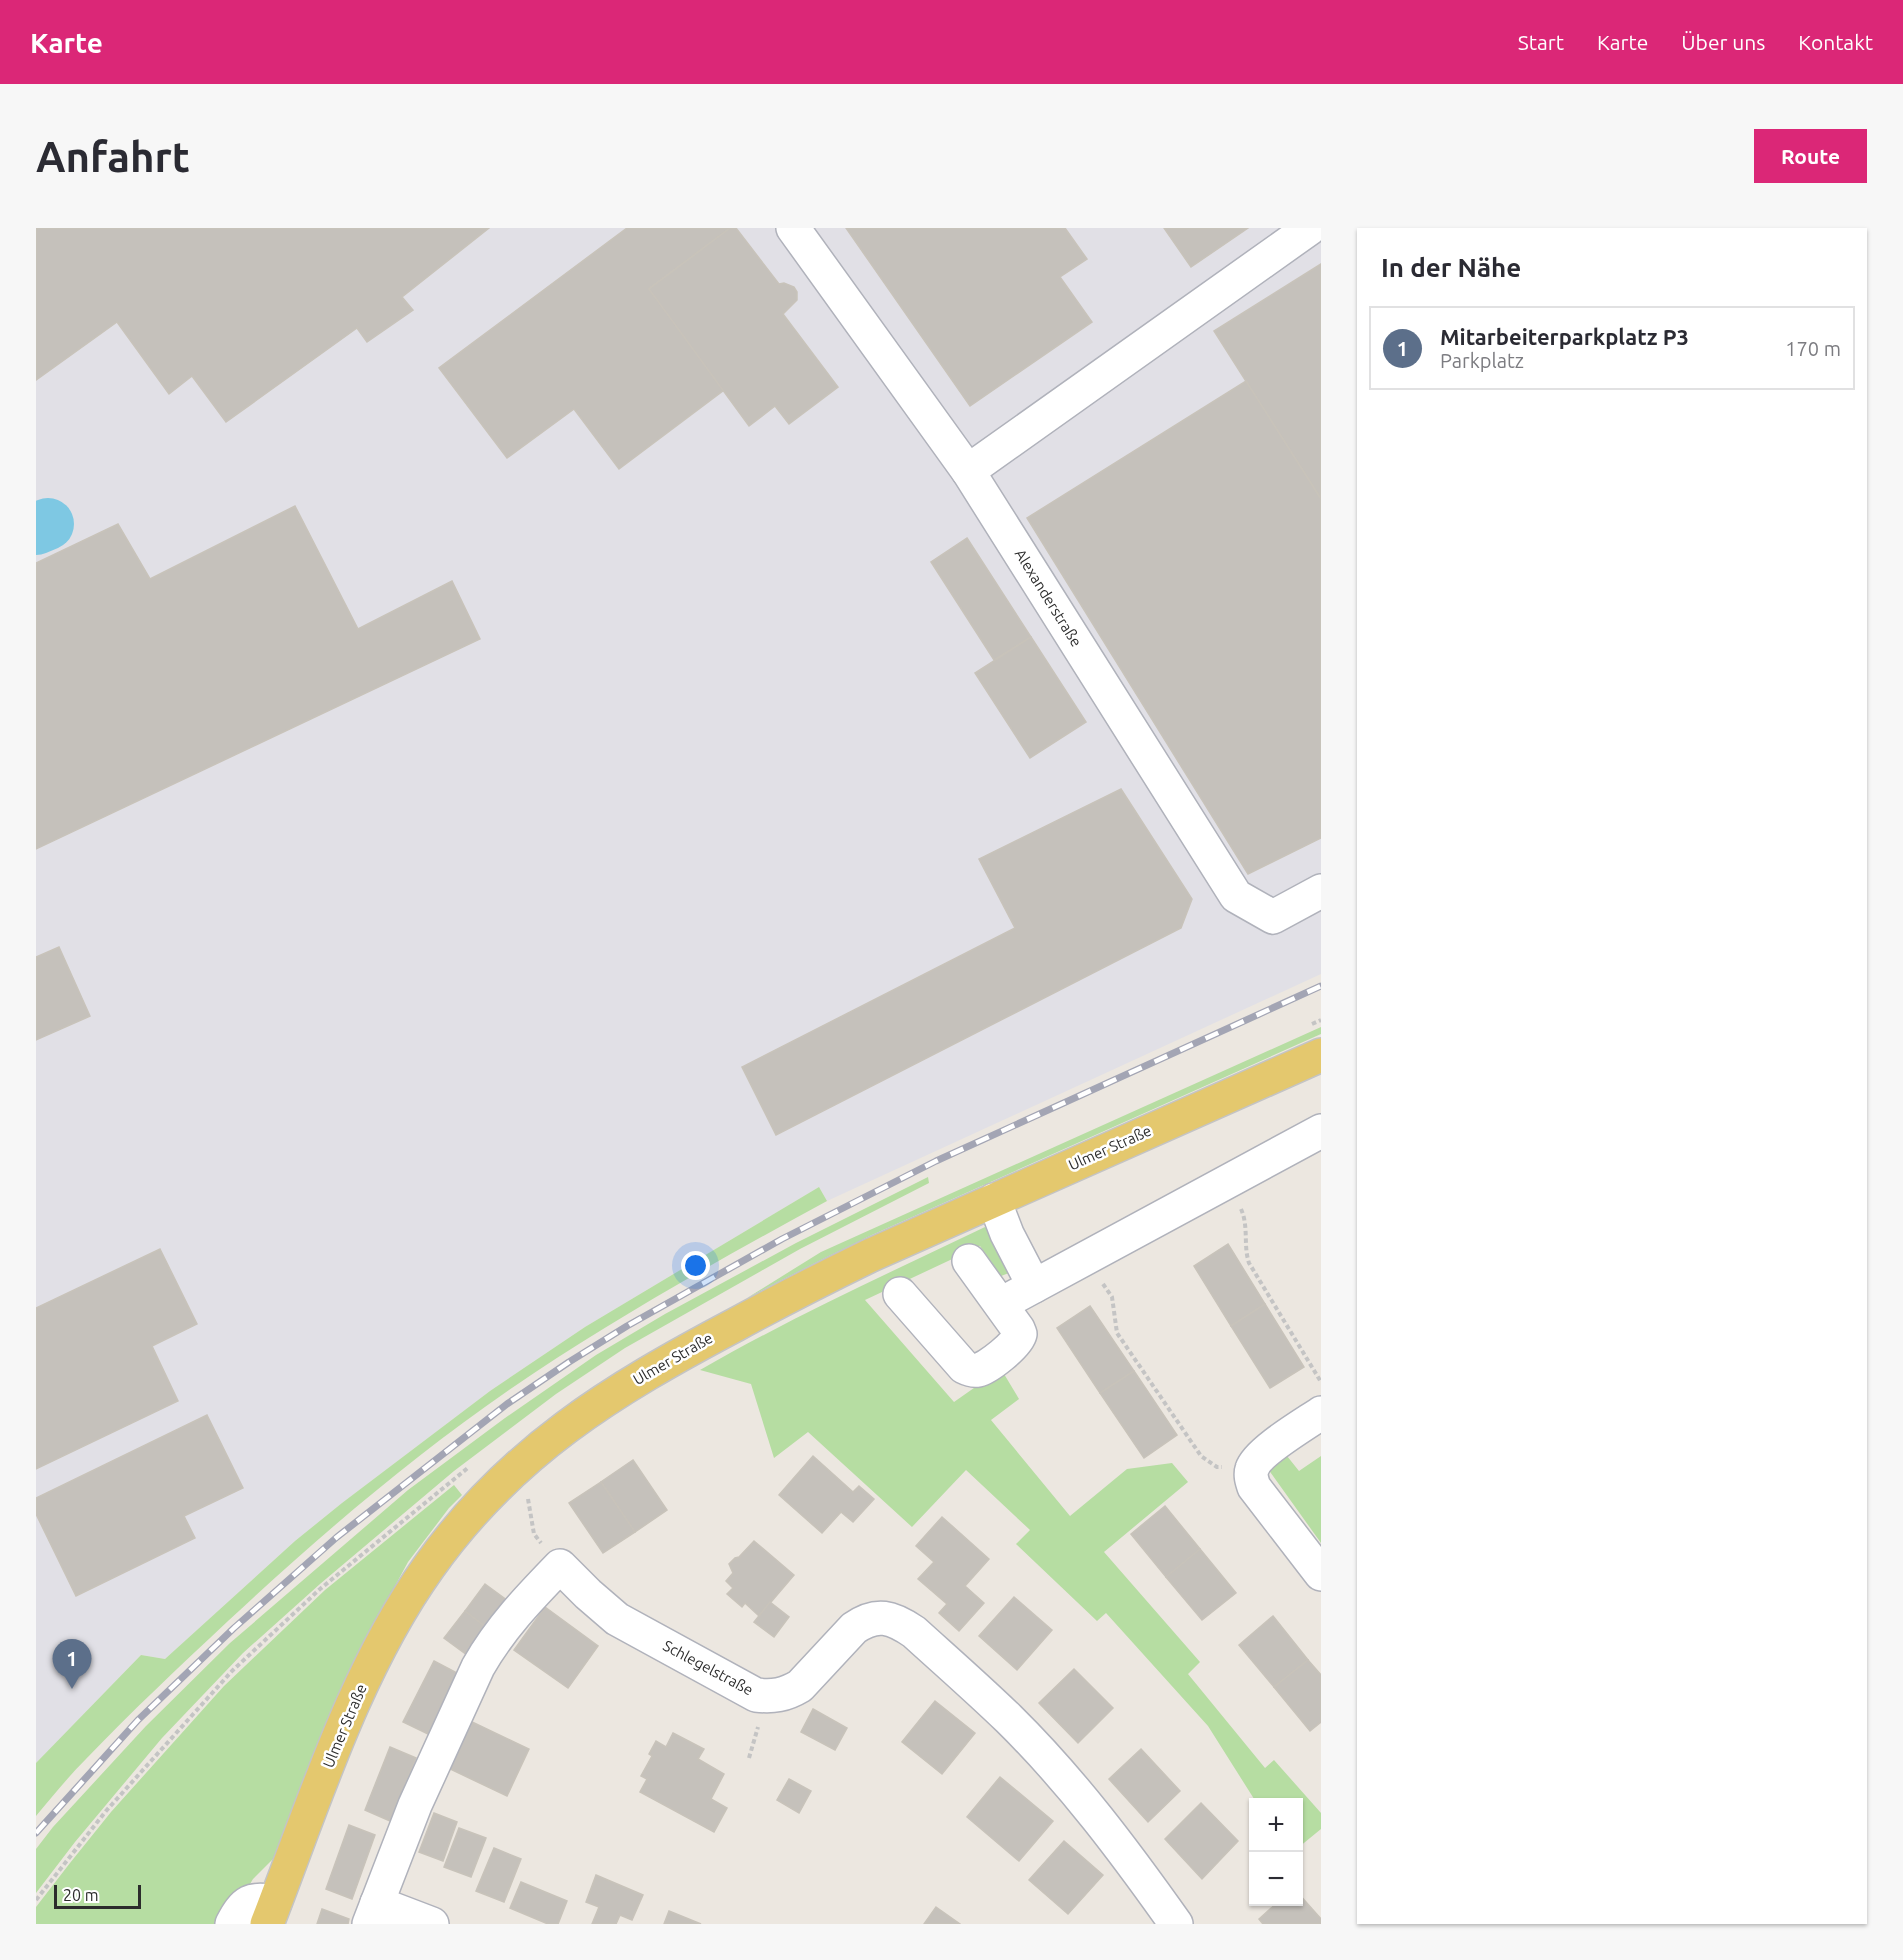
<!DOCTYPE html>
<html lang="de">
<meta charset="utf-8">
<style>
body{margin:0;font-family:Ubuntu,sans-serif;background:#f7f7f7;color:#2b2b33}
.controls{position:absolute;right:18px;bottom:18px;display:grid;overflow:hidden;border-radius:0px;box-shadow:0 2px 4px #0004}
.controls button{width:54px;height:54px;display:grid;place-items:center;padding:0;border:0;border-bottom:2px solid #e1e1e2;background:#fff;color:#2b2b33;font:30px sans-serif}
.scale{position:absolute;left:18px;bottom:15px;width:87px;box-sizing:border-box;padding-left:6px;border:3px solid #2c2c2c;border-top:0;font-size:16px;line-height:21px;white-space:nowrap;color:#2c2c2c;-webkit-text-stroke:4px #fff;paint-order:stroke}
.you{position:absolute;left:660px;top:1038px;width:21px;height:21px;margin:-15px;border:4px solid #fff;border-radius:50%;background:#1a73e8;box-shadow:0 0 0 9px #1a73e833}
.badge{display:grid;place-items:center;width:39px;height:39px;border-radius:50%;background:#db2777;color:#fff;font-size:20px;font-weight:700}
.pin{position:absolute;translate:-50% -50px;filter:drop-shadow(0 2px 3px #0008)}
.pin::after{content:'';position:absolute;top:32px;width:21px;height:18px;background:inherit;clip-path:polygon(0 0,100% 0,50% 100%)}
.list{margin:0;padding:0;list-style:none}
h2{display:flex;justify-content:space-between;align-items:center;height:78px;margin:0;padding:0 24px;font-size:26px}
h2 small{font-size:20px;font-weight:400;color:#7c7c81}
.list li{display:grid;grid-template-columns:39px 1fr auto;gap:18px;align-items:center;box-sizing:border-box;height:84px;margin:0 12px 12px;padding:0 12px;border:2px solid #e1e1e2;border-radius:0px}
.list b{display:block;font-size:22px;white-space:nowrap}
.list p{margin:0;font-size:20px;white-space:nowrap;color:#7c7c81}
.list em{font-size:20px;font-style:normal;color:#7c7c81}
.map{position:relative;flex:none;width:1285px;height:1696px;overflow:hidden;border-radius:0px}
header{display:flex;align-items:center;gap:36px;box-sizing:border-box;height:84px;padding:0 30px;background:#db2777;color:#fff}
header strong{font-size:28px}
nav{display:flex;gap:33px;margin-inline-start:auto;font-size:21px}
.intro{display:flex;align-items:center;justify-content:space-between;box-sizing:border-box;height:144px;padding:0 36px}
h1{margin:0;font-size:42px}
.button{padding:15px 27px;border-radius:0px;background:#db2777;color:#fff;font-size:21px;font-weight:700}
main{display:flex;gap:36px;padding:0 36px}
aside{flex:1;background:#fff;border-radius:0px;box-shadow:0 2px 4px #0004}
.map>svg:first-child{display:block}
.industrial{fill:#e1e0e6}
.green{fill:#b6dda2}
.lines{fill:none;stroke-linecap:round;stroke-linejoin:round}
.river{stroke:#7ec8e3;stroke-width:52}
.building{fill:#c5c1bb;stroke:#c8c3ba;stroke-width:1.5}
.minor-casing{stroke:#b0b2bb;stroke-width:36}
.major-casing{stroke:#c4c4c4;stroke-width:36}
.path{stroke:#c4c4c4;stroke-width:4;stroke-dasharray:4.5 3;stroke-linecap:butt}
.minor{stroke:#fff;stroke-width:33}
.major{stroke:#e4c86e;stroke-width:33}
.rail-casing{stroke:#a3a5b4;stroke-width:7}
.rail{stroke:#fff;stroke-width:4.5;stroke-dasharray:14;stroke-linecap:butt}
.labels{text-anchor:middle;stroke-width:5;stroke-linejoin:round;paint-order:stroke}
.street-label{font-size:15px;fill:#2c2c2c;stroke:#fff}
</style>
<header>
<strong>Karte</strong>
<nav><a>Start</a><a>Karte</a><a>Über uns</a><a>Kontakt</a></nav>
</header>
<div class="intro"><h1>Anfahrt</h1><a class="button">Route</a></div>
<main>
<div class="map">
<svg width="1285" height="1696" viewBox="0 0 1285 1696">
<rect width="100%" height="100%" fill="#ece7e0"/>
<path class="industrial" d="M0,0H1285V746L791,973L783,959L549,1099L454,1163L306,1275L259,1313L129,1431L105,1427L0,1535Z"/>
<g class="green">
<path d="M1285,799V806L836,1007L787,1031L711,1070L785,1024Z"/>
<path d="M892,949L893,955L764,1021L589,1120L520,1166L418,1243L284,1356L207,1425L126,1510L39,1614L0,1665V1621L17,1599L110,1498L194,1415L372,1262L469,1190L560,1127L629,1086L760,1015Z"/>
<path d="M783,959L791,973C683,1032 575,1092 473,1162C373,1231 280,1311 192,1393C144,1438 96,1483 50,1531C32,1549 16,1569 0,1588V1535L105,1427L129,1431L259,1313L306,1275L454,1163L549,1099Z"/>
<path d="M949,999L960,1011L973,1045L965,1048L944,1018L829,1072L918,1174L965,1141L983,1171L955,1192L1034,1288L1091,1241L1136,1235L1152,1254L1068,1324L1164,1434L1152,1446L1229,1540L1238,1532L1285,1585V1601L1263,1619L1262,1574H1220L1172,1498L1070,1385L1061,1393L980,1316L994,1302L930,1242L876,1299L772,1204L738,1230L715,1156L664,1142C756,1089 853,1045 949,999Z"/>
<path d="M1251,1228L1263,1243L1285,1228V1315L1232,1241Z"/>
<path d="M418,1257L426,1267L413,1280L372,1334L332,1408L287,1502L237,1631L217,1651L190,1696H0V1679L34,1635L75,1584L188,1458L289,1362Z"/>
</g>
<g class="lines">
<path class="river" d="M0,301L12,296"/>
</g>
<g class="building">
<path d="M0,0H453L366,69L377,82L331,114L321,100L190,194L156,148L133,166L81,94L0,152Z"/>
<path d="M591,0H694L613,61L688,162L583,241L538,181L471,230L403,140Z"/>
<path d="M694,0H700L743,56L748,55L758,59L761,64V72L747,86L802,159L753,196L739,178L713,198L613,61Z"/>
<path d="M810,0H1029L1051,31L1024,49L1056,94L934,178Z"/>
<path d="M1128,0H1212L1155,39Z"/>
<path d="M1285,36V271L1178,103Z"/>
<path d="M1210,153L1285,271V610L1212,646L991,290Z"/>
<path d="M259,278L322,401L416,353L444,411L0,621V335L82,296L114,351Z"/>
<path d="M931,310L995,409L958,432L895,334Z"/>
<path d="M995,409L1050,494L994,530L939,445Z"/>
<path d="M1085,561L1156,671L1145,700L740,907L706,839L979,700L943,631Z"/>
<path d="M23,719L54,788L0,812V729Z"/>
<path d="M1192,1016L1229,1076L1195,1098L1158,1038Z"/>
<path d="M124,1021L161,1096L116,1118L142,1173L0,1241V1080Z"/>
<path d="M1229,1076L1268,1139L1234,1160L1195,1098Z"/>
<path d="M1054,1078L1098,1143L1064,1165L1021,1100Z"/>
<path d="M1098,1143L1141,1207L1108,1230L1064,1165Z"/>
<path d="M171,1187L207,1260L148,1288L159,1310L40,1368L0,1286V1270Z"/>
<path d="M777,1228L817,1264L823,1258L838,1271L817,1294L805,1284L786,1305L743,1267Z"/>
<path d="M597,1232L631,1282L599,1304L565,1254Z"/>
<path d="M565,1254L599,1304L567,1325L533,1275Z"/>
<path d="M1129,1278L1164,1321L1130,1349L1095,1306Z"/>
<path d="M906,1289L953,1331L929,1358L948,1375L923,1403L903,1385L911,1376L882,1351L898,1334L880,1318Z"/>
<path d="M718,1313L758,1347L723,1388L709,1375L706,1379L691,1366L697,1360L690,1353L697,1345L693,1336L699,1330L703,1329Z"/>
<path d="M1164,1321L1200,1365L1166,1392L1130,1349Z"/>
<path d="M449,1356L472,1373L451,1400L429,1383Z"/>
<path d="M978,1369L1016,1402L981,1442L943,1408Z"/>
<path d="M734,1374L753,1389L738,1409L718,1394Z"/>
<path d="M509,1379L562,1418L532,1460L478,1422Z"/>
<path d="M429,1383L451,1400L431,1427L408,1410Z"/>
<path d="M1237,1388L1272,1432L1238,1459L1203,1417Z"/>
<path d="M1272,1432L1285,1447V1494L1274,1503L1238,1459Z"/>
<path d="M398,1433L423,1446L392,1506L367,1494Z"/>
<path d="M1038,1441L1077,1480L1042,1515L1003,1475Z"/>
<path d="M899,1473L939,1505L906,1546L866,1514Z"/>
<path d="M777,1481L811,1500L799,1522L765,1504Z"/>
<path d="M434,1493L493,1521L471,1568L412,1540Z"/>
<path d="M637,1505L668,1521L662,1531L688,1546L675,1571L691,1580L678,1604L604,1564L611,1551L605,1548L616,1528L613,1526L620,1513L630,1519Z"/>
<path d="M354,1519L380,1530L354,1593L329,1582Z"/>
<path d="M1105,1521L1144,1563L1112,1594L1073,1551Z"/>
<path d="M964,1549L1017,1593L983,1633L931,1589Z"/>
<path d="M753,1551L775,1563L763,1585L741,1572Z"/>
<path d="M1165,1575L1202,1613L1166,1651L1129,1611Z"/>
<path d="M398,1585L421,1594L407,1633L383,1624Z"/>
<path d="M313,1597L339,1607L316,1671L290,1661Z"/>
<path d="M423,1600L450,1610L435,1649L408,1639Z"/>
<path d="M1028,1613L1067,1647L1032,1686L993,1652Z"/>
<path d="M458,1620L485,1631L468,1674L440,1663Z"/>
<path d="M560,1647L607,1667L596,1692L584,1687L580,1696H556L563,1679L550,1674Z"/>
<path d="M485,1654L531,1673L522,1696H512L474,1680Z"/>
<path d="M1262,1665L1285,1691V1696H1227L1223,1691L1242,1674H1262Z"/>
<path d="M900,1679L924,1696H888Z"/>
<path d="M286,1681L313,1691L312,1696H281Z"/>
<path d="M633,1683L665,1696H628Z"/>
</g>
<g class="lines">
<defs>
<g id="minor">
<path d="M757,0L932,243L1200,668L1237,689L1285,663"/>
<path d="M932,243L1274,0"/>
<path d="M958,972L971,1006L998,1058"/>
<path d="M864,1066L928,1139C932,1141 937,1143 942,1142C952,1140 982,1116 984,1106L982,1101L933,1033"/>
<path d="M965,1076L1285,903"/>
<path d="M1285,1185C1269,1196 1221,1224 1216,1241C1214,1247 1216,1253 1218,1259L1285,1346"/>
<path d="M341,1675L396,1696"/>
<path d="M196,1696C208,1673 215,1669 239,1674"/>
<path d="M333,1696L379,1577L442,1439C464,1400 493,1370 524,1338L552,1366L581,1391L720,1467C737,1469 749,1467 764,1458L818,1400C841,1384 856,1389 878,1404C910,1433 942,1461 973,1491C1036,1553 1089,1624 1140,1696"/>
</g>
<path id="major" d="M231,1696C277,1578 318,1444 392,1340C474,1224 576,1162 699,1097C743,1073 788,1050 833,1028L1285,827"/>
</defs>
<use href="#minor" class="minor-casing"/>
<use href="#major" class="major-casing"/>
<g class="path">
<path d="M1276,796L1285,792"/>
<path d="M1205,981C1213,999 1207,1017 1213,1035L1285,1154"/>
<path d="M1067,1056L1076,1069L1081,1105L1165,1228L1181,1239H1186"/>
<path d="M492,1271L498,1306L505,1315"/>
<path d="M713,1530L722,1499"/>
<path d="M0,1672L70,1583L196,1443L284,1361L433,1239"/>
</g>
<use href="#minor" class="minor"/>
<use href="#major" class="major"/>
<defs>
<path id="rail" d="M0,1605L102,1492L198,1400L301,1309L471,1176L533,1134L591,1098L746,1011L900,933L1285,758"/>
</defs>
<use href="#rail" class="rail-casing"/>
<use href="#rail" class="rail"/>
</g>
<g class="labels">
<g class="street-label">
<text transform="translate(1012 370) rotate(58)" y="5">Alexanderstraße</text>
<text transform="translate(1074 920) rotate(-24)" y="5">Ulmer Straße</text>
<text transform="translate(637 1131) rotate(-30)" y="5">Ulmer Straße</text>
<text transform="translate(672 1440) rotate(28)" y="5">Schlegelstraße</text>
<text transform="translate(309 1498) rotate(-67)" y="5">Ulmer Straße</text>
</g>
</g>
</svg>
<div class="controls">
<button>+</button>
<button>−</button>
</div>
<div class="scale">20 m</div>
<div class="you"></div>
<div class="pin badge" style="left:36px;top:1461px;background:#5c6f8a">1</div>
</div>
<aside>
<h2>In der Nähe<small></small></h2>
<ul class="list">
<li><span class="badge" style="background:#5c6f8a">1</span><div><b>Mitarbeiterparkplatz P3</b><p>Parkplatz</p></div><em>170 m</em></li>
</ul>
</aside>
</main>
